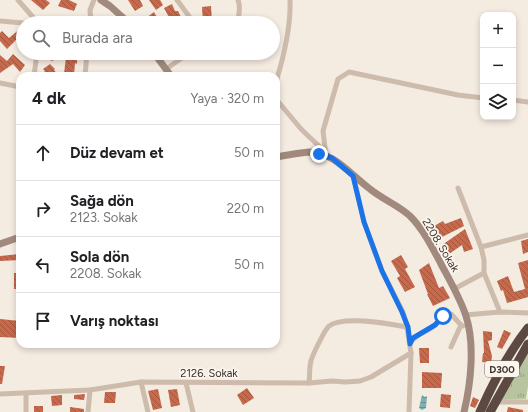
<!DOCTYPE html>
<html lang="tr">
<meta charset="utf-8">
<style>
body{margin:0;font-family:Figtree,sans-serif;background:#f6f6f6;color:#202124}
.controls{position:absolute;right:12px;top:12px;display:grid;overflow:hidden;border-radius:8px;box-shadow:0 2px 6px #0003}
.controls button{width:36px;height:36px;display:grid;place-items:center;padding:0;border:0;border-bottom:1px solid #e0e0e0;background:#fff;color:#202124;font:20px sans-serif}
.stop{position:absolute;width:12px;height:12px;margin:-9px;border:3px solid #1a73e8;border-radius:50%;background:#fff}
.stop.end{background:#1a73e8;border-color:#fff;box-shadow:0 1px 4px #0008}
.list{margin:0;padding:0;list-style:none}
h2{display:flex;justify-content:space-between;align-items:center;height:52px;margin:0;padding:0 16px;font-size:17px}
h2 small{font-size:13px;font-weight:400;color:#757577}
.list li{display:grid;grid-template-columns:26px 1fr auto;gap:12px;align-items:center;box-sizing:border-box;height:56px;padding:0 16px;border-top:1px solid #e0e0e0}
.list b{display:block;font-size:15px;white-space:nowrap}
.list p{margin:0;font-size:13px;white-space:nowrap;color:#757577}
.list em{font-size:13px;font-style:normal;color:#757577}
.icon{flex:none;width:22px;height:22px;fill:none;stroke:currentColor;stroke-width:2;stroke-linecap:round;stroke-linejoin:round}
.map{position:relative;flex:none;width:528px;height:412px;overflow:hidden}
.search{position:absolute;background:#fff;box-shadow:0 2px 6px #0003;left:16px;top:16px;width:264px;height:44px;display:flex;align-items:center;gap:10px;box-sizing:border-box;padding:0 14px;border-radius:22px;color:#757577;font-size:15px}
.panel{position:absolute;background:#fff;box-shadow:0 2px 6px #0003;left:16px;top:72px;width:264px;height:276px;border-radius:12px}
.map>svg:first-child{display:block}
.park{fill:url(#park-tufts)}
.water{fill:url(#water-rules)}
.building{fill:url(#building-back-hatch)}
.lines{fill:none;stroke-linecap:round;stroke-linejoin:round}
.street{stroke:#cdbbac;stroke-width:5}
.secondary{stroke:#a18a7d;stroke-width:7}
.highway{stroke:#5c4a42;stroke-width:9}
.route{stroke:#1a73e8;stroke-width:5}
.labels{text-anchor:middle;stroke-width:3.5;stroke-linejoin:round;paint-order:stroke}
.shield{fill:#fbf5ee;stroke:#756b66;stroke-width:1}
.shield-label{font-size:10px;font-weight:bold;fill:#3b302b}
.street-label{font-size:11px;fill:#3b302b;stroke:#fbf5ee}
</style>
<div class="map">
<svg width="528" height="412" viewBox="0 0 528 412">
<defs>
<pattern id="park-tufts" width="24" height="20" patternUnits="userSpaceOnUse"><rect width="24" height="20" fill="#b8c4a0"/><path d="M3 7l-1-3M5 7V3M7 7l1-3M15 17l-1-3M17 17v-4M19 17l1-3" fill="none" stroke="#97a083"/></pattern>
<pattern id="water-rules" width="6" height="5" patternUnits="userSpaceOnUse"><rect width="6" height="5" fill="#7fb0b2"/><path d="M0 2.5h6" fill="none" stroke="#699091"/></pattern>
<pattern id="building-back-hatch" width="6" height="6" patternUnits="userSpaceOnUse"><rect width="6" height="6" fill="#c8694b"/><path d="M-1 5l2 2M0 0l6 6M5-1l2 2" fill="none" stroke="#a4573f"/></pattern>
</defs>
<rect width="100%" height="100%" fill="#f4ebe1"/>
<path class="park" d="M528,348V386L526,399L500,400Z"/>
<path class="water" d="M422,395L425,397L427,396L426,408L422,410L419,408Z"/>
<g class="building">
<path d="M31,0H46L50,3L43,10Z"/>
<path d="M61,0H69L77,4L74,11L58,6Z"/>
<path d="M128,0H140L143,6L135,11Z"/>
<path d="M149,0H160L163,5L156,10Z"/>
<path d="M172,4L175,11H178L181,17L173,23H172L164,8Z"/>
<path d="M211,6L212,22L203,23L202,7Z"/>
<path d="M154,12L159,21L155,23H150L146,18Z"/>
<path d="M21,28L23,33L7,49L0,41V33L2,31L9,38Z"/>
<path d="M44,53H55L53,61L43,58Z"/>
<path d="M13,54L25,65L20,72L13,64L0,73V55L7,61Z"/>
<path d="M66,57L77,58V64L75,63L74,75L64,74Z"/>
<path d="M50,64L55,69L54,70L59,76H47L44,72L45,71L43,69Z"/>
<path d="M461,218L464,226L440,238L434,226L443,221L445,224Z"/>
<path d="M465,229L473,249L464,252L462,245L449,254L442,245Z"/>
<path d="M528,239V252L523,254L521,241Z"/>
<path d="M20,254V260L0,261V256Z"/>
<path d="M401,255L408,267L405,269L415,287L405,292L397,278L400,276L391,261Z"/>
<path d="M528,260V297L507,303L503,290L501,291L497,281L508,276L514,292L525,289L518,263Z"/>
<path d="M429,263L439,288L443,286L450,298L433,306L427,294H428L419,270Z"/>
<rect x="14" y="273" width="6" height="16"/>
<path d="M0,319L20,321V338L0,337Z"/>
<path d="M504,330L511,333L502,349L497,347Z"/>
<path d="M483,331L492,332V340L488,341L492,356L491,363L482,362L483,353H484Z"/>
<path d="M419,348H429V363H420Z"/>
<path d="M0,366H5L2,384H0Z"/>
<path d="M422,372L442,373L441,388H422Z"/>
<path d="M247,388L254,398L243,405L237,395Z"/>
<path d="M158,389L162,408L153,410L148,391Z"/>
<path d="M177,389L180,405L171,407L168,390Z"/>
<path d="M105,392H116L115,403H104Z"/>
<path d="M85,394L84,400L74,399V395Z"/>
<path d="M441,394L451,395L450,408L440,407Z"/>
<path d="M62,395V405L52,406L51,396Z"/>
<path d="M473,397L479,400L475,408L470,406Z"/>
<rect x="34" y="406" width="9" height="6"/>
<path d="M70,407L84,409V412H70Z"/>
<path d="M508,407L523,410V412H507Z"/>
</g>
<g class="lines">
<g class="street">
<path d="M18,0L38,23"/>
<path d="M177,0L194,23"/>
<path d="M0,21L23,23"/>
<path d="M74,23L91,20"/>
<path d="M91,23L90,10L94,0"/>
<path d="M233,23L238,20C239,13 241,7 238,0"/>
<path d="M166,69L189,53"/>
<path d="M34,76L37,53"/>
<path d="M85,76L87,53"/>
<path d="M276,82C283,59 291,25 290,0"/>
<path d="M0,83L20,87"/>
<path d="M276,99L301,129L323,150L325,153"/>
<path d="M513,100L528,102"/>
<path d="M326,156L323,131L338,79L349,72L458,95L483,98"/>
<path d="M353,175L364,222L382,271L403,312L407,327L411,353L409,412"/>
<path d="M458,188L481,247"/>
<path d="M484,273L500,312"/>
<path d="M454,289L484,273V260L481,247L528,235"/>
<path d="M465,315L500,312L528,313"/>
<path d="M410,343C416,334 427,332 435,325C441,320 442,316 451,314L461,325"/>
<path d="M451,347L461,325L463,326"/>
<path d="M141,382L148,412"/>
<path d="M186,383L193,412"/>
<path d="M309,383C310,376 309,368 311,361C312,356 325,329 329,326C344,315 390,324 407,327"/>
<path d="M0,394L90,390L141,382L309,383L332,381L345,382L360,381L371,377L411,353"/>
<path d="M26,394V412"/>
<path d="M495,402H528"/>
<path d="M88,412L90,390"/>
</g>
<g class="secondary">
<path d="M101,0L110,6L129,23"/>
<path d="M154,53L171,76"/>
<path d="M276,157C287,155 298,153 309,152C334,152 351,175 370,189C382,199 398,205 410,216C423,229 432,247 441,264C450,281 460,298 466,316C475,344 471,383 464,412"/>
<path d="M0,244L20,237"/>
</g>
<g class="highway">
<path d="M480,412C493,383 508,353 528,328"/>
<path d="M490,412L528,344"/>
</g>
</g>
<g class="lines">
<path class="route" d="M319,154L332,158L353,176L364,222L382,271L402,312L408,327L410,344L413,338L435,325L443,316"/>
</g>
<g class="labels">
<rect class="shield" x="485" y="361" width="34" height="16" rx="3"/>
<g class="shield-label">
<text x="502" y="373">D300</text>
</g>
<g class="street-label">
<text transform="translate(441 245) rotate(59)" y="4">2208. Sokak</text>
<text x="209" y="377">2126. Sokak</text>
</g>
</g>
</svg>
<div class="controls">
<button>+</button>
<button>−</button>
<button><svg class="icon" aria-label="layers" viewBox="0 0 24 24"><path d="M12 4l9 5-9 5-9-5zM3 14l9 5 9-5"/></svg></button>
</div>
<div class="stop" style="left:443px;top:316px"></div>
<div class="stop end" style="left:319px;top:154px"></div>
<div class="search"><svg class="icon" aria-label="search" viewBox="0 0 24 24"><circle cx="10" cy="10" r="6"/><path d="M15 15l6 6"/></svg>Burada ara</div>
<section class="panel">
<h2>4 dk<small>Yaya · 320 m</small></h2>
<ul class="list">
<li><svg class="icon" aria-label="ahead" viewBox="0 0 24 24"><path d="M12 20V5M6 11l6-6 6 6"/></svg><div><b>Düz devam et</b></div><em>50 m</em></li>
<li><svg class="icon" aria-label="right" viewBox="0 0 24 24"><path d="M7 20v-9h11M14 6l5 5-5 5"/></svg><div><b>Sağa dön</b><p>2123. Sokak</p></div><em>220 m</em></li>
<li><svg class="icon" aria-label="left" viewBox="0 0 24 24"><path d="M17 20v-9H6M10 6l-5 5 5 5"/></svg><div><b>Sola dön</b><p>2208. Sokak</p></div><em>50 m</em></li>
<li><svg class="icon" aria-label="arrive" viewBox="0 0 24 24"><path d="M6 21V4h12l-3 4 3 4H6"/></svg><div><b>Varış noktası</b></div></li>
</ul>
</section>
</div>
